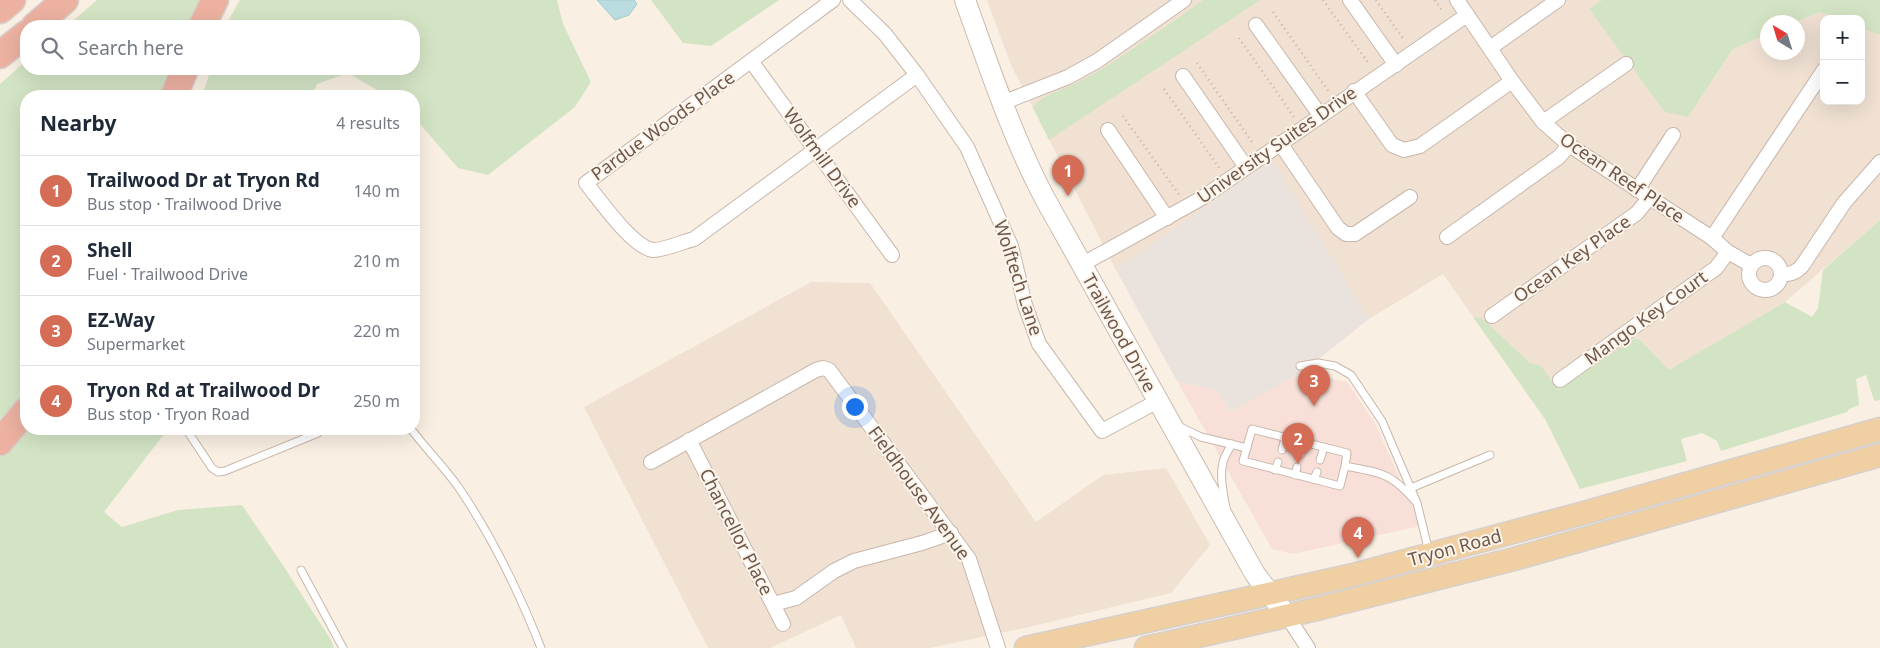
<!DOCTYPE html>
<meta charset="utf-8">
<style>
body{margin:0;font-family:"Noto Sans",sans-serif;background:#f6f6f7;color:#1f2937}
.controls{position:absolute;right:15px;top:15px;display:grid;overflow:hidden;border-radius:10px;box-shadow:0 5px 20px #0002}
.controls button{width:45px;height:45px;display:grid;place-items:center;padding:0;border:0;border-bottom:1px solid #e0e1e3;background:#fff;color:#1f2937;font:25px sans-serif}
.compass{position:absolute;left:1760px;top:15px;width:45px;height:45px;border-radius:50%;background:#fff;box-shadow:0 5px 20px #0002;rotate:322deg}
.you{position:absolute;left:854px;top:406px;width:18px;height:18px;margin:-12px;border:4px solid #fff;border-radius:50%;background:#1a73e8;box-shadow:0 0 0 8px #1a73e833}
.badge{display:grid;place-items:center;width:32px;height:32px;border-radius:50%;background:#d56d56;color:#fff;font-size:16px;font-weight:700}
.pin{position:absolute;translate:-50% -41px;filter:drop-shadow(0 1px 2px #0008)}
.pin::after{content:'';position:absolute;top:26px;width:18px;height:15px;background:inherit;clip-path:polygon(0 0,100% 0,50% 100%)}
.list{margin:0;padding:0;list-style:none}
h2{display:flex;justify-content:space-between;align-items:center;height:65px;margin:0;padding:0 20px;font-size:21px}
h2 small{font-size:16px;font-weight:400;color:#747a83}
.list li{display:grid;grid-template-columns:32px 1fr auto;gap:15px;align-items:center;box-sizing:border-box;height:70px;padding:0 20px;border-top:1px solid #e0e1e3}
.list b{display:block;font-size:19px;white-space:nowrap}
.list p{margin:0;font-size:16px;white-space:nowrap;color:#747a83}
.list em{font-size:16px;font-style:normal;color:#747a83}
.icon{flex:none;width:28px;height:28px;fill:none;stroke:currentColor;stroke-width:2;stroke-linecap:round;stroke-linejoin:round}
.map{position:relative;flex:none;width:1880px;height:648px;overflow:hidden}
.search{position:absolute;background:#fff;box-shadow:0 5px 20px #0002;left:20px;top:20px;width:400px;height:55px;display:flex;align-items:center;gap:12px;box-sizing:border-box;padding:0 18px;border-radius:20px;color:#747a83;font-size:19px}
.panel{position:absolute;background:#fff;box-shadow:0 5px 20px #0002;left:20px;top:90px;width:400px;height:345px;border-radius:20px}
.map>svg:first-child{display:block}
.residential{fill:#f0e1d3}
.commercial{fill:#f8e0d8}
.industrial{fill:#e9e2dd}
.green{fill:#d3e4c4}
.water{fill:#badce0;stroke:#a2cbd0}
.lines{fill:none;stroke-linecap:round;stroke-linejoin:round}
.lane-casing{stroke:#c8b7ab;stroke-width:9}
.street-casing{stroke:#c8b7ab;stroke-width:16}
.secondary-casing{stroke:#cdb9ac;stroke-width:22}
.primary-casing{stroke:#d6d0cd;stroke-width:25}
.highway-casing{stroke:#d6d0cd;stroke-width:29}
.path{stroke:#cfb1a2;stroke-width:2.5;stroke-dasharray:1 4;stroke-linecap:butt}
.lane{stroke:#fff;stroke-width:7}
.street{stroke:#fff;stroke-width:14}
.secondary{stroke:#fff;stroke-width:20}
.primary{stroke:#f0d0a3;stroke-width:22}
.highway{stroke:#ecb1a1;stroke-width:26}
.labels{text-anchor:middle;stroke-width:4;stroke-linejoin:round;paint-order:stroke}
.street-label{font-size:18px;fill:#6e574c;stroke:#fcf4e9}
</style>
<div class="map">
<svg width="1880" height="648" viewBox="0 0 1880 648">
<rect width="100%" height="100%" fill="#f9f0e3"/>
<g class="residential">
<path d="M987,0H1602L1589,10L1688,117L1733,49L1767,34L1768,52H1798V22H1795L1820,12L1837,19H1824V101H1861V28L1880,35V220L1785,302L1660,376L1545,419L1443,274L1369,319L1272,160L1116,270L1011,65Z"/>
<path d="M811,282L870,283L1036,522L1103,475L1166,468L1210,545L1171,593L1029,627L930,648H856L841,615L770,648H708L584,407Z"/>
</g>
<path class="commercial" d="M1302,372L1347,382L1375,423L1421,526L1293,554L1272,549L1177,381L1218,391L1230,412Z"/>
<path class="industrial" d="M1272,160L1369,319L1302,372L1230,412L1218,391L1177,381L1116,270Z"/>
<g class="green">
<path d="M97,0H205L194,26H67Z"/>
<path d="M240,0H557L563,24L591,82L575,107L488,175L458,168L414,117V96H387L348,73L317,84L312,96H202L211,69H414V26H225Z"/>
<path d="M651,0H779L711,46L683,43Z"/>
<path d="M1203,0H1260L1049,140L1033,108C1040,95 1068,88 1082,80C1098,72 1113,62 1128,52C1153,35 1179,18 1203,0Z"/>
<path d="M1602,0H1880V35L1861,28V19H1837L1820,12L1795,22H1768L1767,34L1733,49L1688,117L1665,112L1589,9Z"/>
<path d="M26,61V69H174L164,96H26V393L0,419V84Z"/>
<path d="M1880,220V400L1876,401L1874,400L1866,375L1856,379L1859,403V405L1849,409L1847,412L1721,451L1717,441L1702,433L1681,439L1687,461L1580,489L1545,419L1473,317L1480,318L1485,321L1530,363L1541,366L1559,390L1633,339H1638L1642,342L1669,370L1785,302L1812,317L1818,308L1823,270Z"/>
<path d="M26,425V429H168L104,512L122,527L178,510L242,505L282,564L331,640L334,648H0V457Z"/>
</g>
<path class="water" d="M597,0H634L637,4L629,15L615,20Z"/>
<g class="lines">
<defs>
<g id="lane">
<path d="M1300,366L1318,363L1335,366L1351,375L1382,421L1417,503L1429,552"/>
<path d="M1178,426L1201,437L1247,448"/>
<path d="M186,429L212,468L218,472L225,471L318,433L321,429"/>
<path d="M411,429C426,449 445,468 459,488C493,538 519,592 541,648"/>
<path d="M1282,450L1285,438"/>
<path d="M1301,454L1306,443"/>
<path d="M1320,460L1324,447"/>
<path d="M1345,466L1340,486L1243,461L1252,429L1347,453L1345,466C1383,473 1391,473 1417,503"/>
<path d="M1275,470L1278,462"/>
<path d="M1295,475L1297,467"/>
<path d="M1314,479L1317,472"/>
<path d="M1411,488L1490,455"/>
<path d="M1226,508C1223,493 1219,473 1224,459C1226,454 1229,449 1232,444"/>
<path d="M301,570L343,648"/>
</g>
<g id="street">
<path d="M833,0L586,183C600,200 632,247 653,250C660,251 686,241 694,239L917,75"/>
<path d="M850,0L885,34L917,75L967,147L1011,246L1025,305L1039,344L1102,431L1158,401"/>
<path d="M1350,0L1396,65"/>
<path d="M1457,0L1512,81L1543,122L1569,145L1712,238L1728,252L1751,265"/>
<path d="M1256,25L1320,115"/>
<path d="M1490,48L1558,0"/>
<path d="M751,61L892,255"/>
<path d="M1183,76L1246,167"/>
<path d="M1354,91L1392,145L1404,150L1420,146L1512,81"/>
<path d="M1002,103L1068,77L1097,61L1184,0"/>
<path d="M1543,122L1626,64"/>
<path d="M1108,130L1167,218"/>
<path d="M1280,143L1338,228L1346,234H1355L1410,197"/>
<path d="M1637,190L1673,135"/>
<path d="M1447,237L1559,157L1569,145"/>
<path d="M1712,238L1824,70"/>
<circle cx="1765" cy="274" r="16"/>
<path d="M1081,265L1202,198L1467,15"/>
<path d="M1781,275C1790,274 1796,273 1802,266L1844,203L1880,162"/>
<path d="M1492,316L1637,213L1649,198"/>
<path d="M1560,380L1716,268L1728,252"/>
<path d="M689,440L783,624"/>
<path d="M651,462L816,370L823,368L829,370L969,559L998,648"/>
<path d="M773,604L796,598L834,571L854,561L922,543L951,533"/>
<path d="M1287,616L1308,648"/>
</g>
<path id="secondary" d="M965,0C989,66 1011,134 1044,197L1255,574L1287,616"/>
<g id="primary">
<path d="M1026,648L1353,575L1580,514L1880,429"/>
<path d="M1146,648L1321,608L1514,559L1880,455"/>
</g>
<g id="highway">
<path d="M0,10L12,0"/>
<path d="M35,26L65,0"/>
<path d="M202,26L215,0"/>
<path d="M0,55L26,34"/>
<path d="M174,96L185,69"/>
<path d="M0,442L26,411"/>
</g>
</defs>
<use href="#lane" class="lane-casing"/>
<use href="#street" class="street-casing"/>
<use href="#secondary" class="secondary-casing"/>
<use href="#primary" class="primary-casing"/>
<use href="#highway" class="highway-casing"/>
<g class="path">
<path d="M1323,0L1369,64"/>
<path d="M1376,0L1404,40"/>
<path d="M1435,0L1443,12"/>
<path d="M1273,12L1329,92"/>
<path d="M1239,38L1294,117"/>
<path d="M1197,63L1254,145"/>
<path d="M1164,89L1220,169"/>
<path d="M1123,116L1180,196"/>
</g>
<use href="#lane" class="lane"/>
<use href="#street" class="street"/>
<use href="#secondary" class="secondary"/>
<use href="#primary" class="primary"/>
<use href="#highway" class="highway"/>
</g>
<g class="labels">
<g class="street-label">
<text transform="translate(663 126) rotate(-36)" y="6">Pardue Woods Place</text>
<text transform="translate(1277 145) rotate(-35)" y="6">University Suites Drive</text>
<text transform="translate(822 158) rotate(54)" y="6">Wolfmill Drive</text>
<text transform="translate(1622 178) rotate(34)" y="6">Ocean Reef Place</text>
<text transform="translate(1572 259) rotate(-35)" y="6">Ocean Key Place</text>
<text transform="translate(1018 278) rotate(72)" y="6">Wolftech Lane</text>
<text transform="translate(1646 318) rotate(-36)" y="6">Mango Key Court</text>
<text transform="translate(1119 333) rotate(61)" y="6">Trailwood Drive</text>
<text transform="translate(919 493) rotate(54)" y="6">Fieldhouse Avenue</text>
<text transform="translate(736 532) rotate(63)" y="6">Chancellor Place</text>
<text transform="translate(1455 548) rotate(-15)" y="6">Tryon Road</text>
</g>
</g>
</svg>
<div class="controls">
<button>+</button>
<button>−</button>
</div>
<svg class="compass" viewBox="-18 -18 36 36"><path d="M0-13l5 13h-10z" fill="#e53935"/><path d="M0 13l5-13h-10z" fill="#747a83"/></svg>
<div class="you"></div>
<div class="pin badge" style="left:1068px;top:196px">1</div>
<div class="pin badge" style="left:1298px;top:464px">2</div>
<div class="pin badge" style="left:1314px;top:406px">3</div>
<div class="pin badge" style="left:1358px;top:558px">4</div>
<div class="search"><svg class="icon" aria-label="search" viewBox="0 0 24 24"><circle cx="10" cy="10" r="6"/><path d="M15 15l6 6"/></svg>Search here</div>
<section class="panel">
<h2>Nearby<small>4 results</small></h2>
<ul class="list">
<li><span class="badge">1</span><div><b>Trailwood Dr at Tryon Rd</b><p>Bus stop · Trailwood Drive</p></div><em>140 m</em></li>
<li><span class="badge">2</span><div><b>Shell</b><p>Fuel · Trailwood Drive</p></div><em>210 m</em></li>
<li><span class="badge">3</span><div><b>EZ-Way</b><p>Supermarket</p></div><em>220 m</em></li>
<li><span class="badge">4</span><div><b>Tryon Rd at Trailwood Dr</b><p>Bus stop · Tryon Road</p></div><em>250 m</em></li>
</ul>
</section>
</div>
